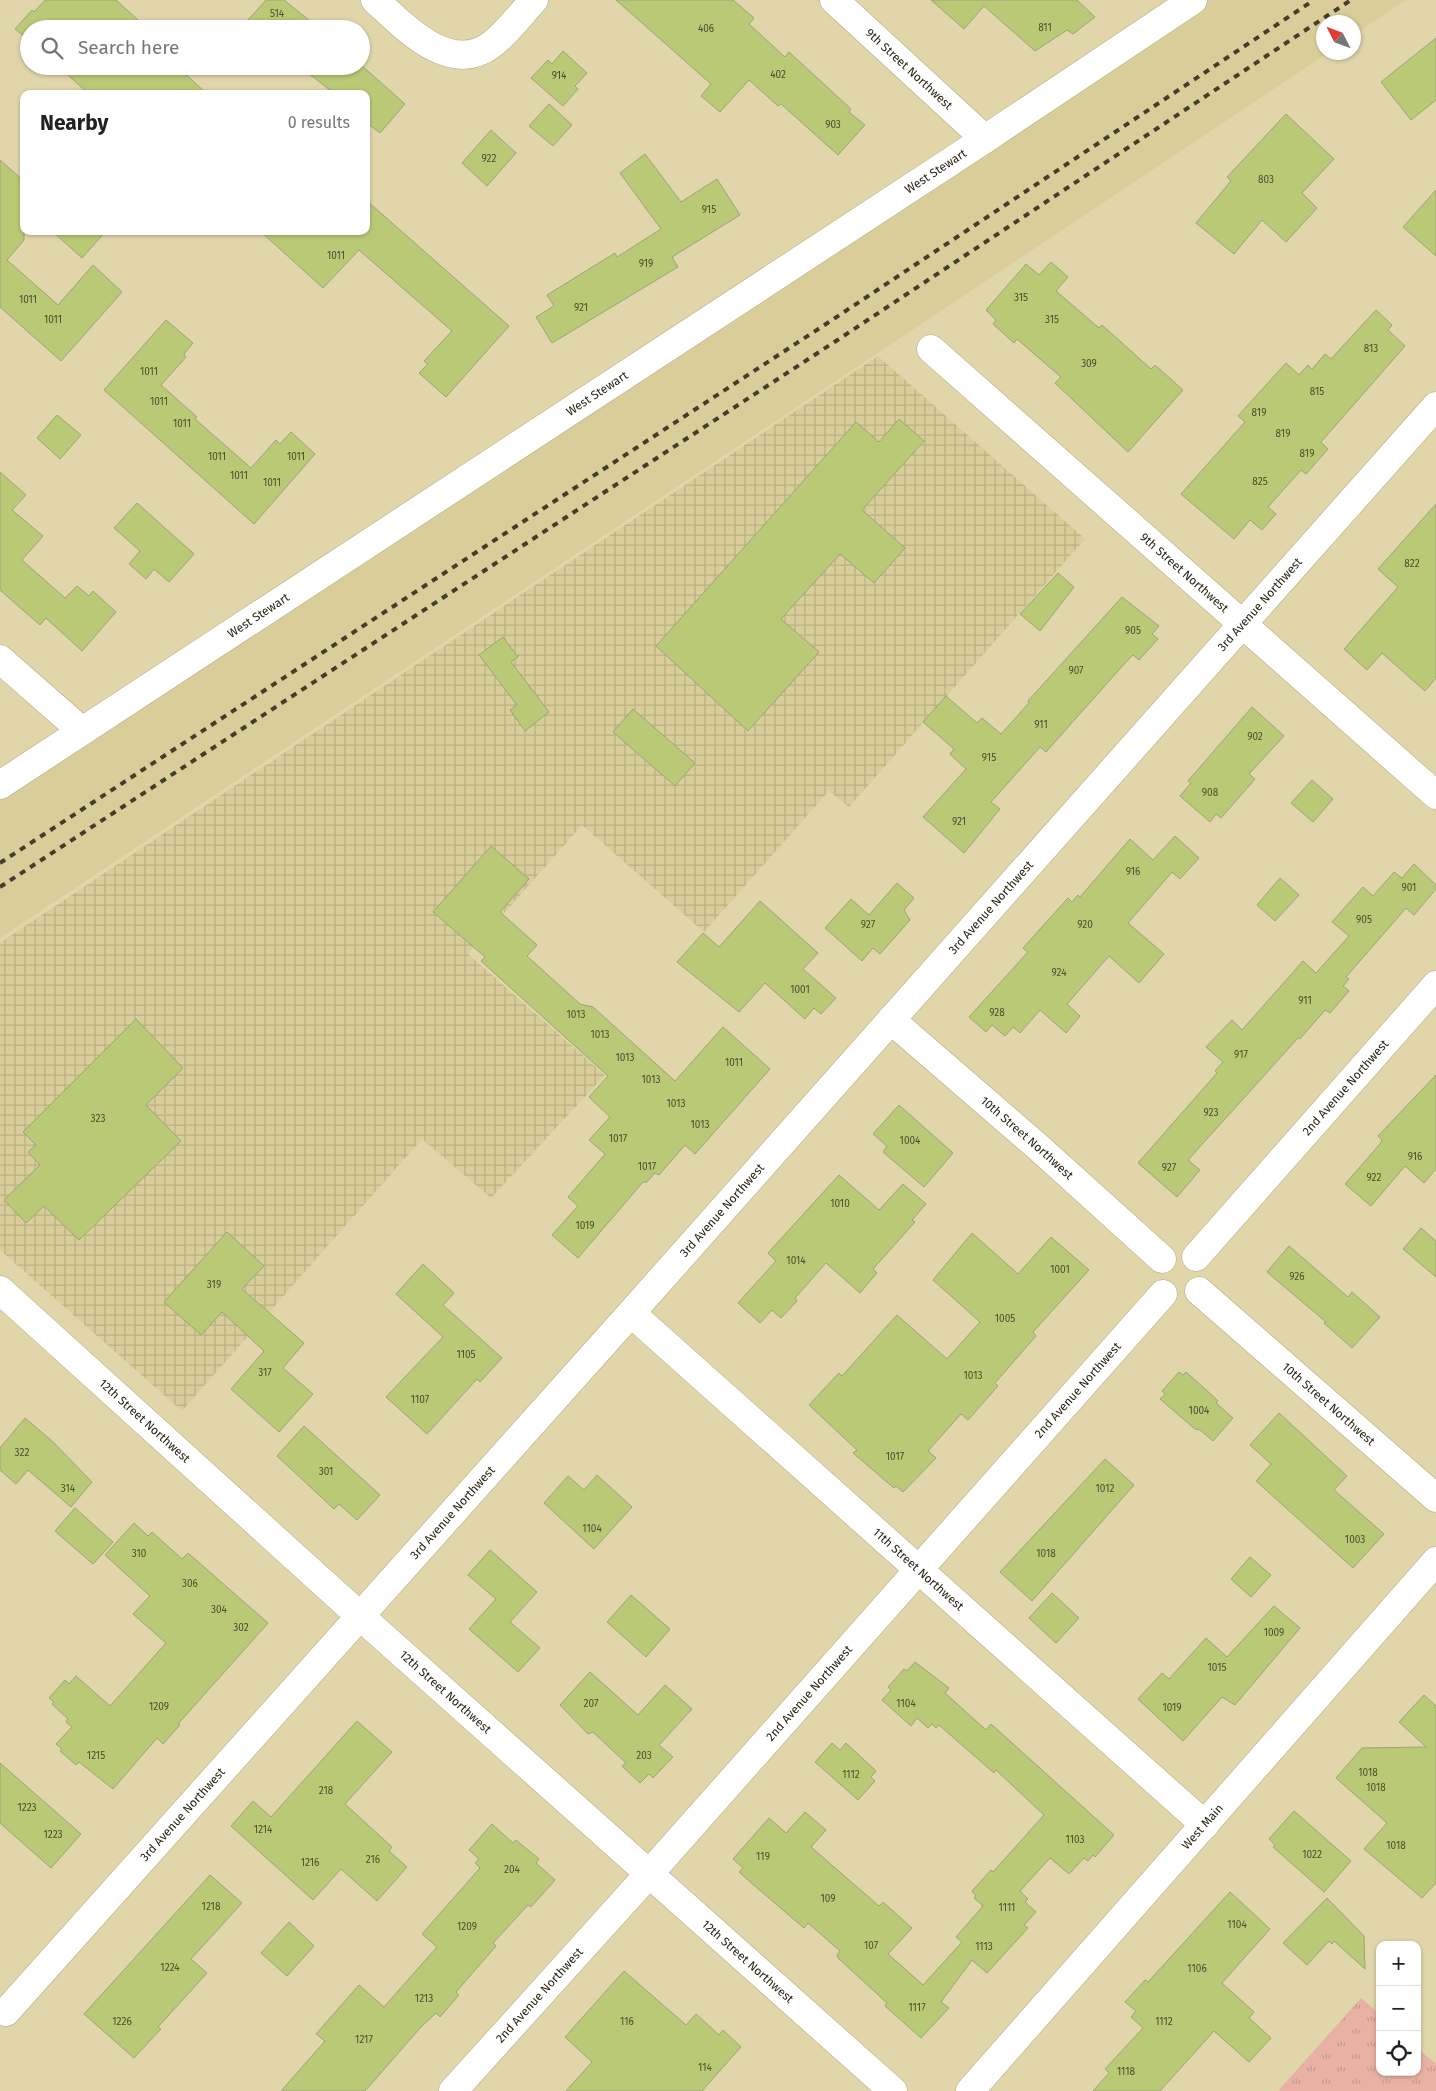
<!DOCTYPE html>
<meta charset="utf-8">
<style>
body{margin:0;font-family:"Fira Sans",sans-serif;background:#f2f2f2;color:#202124}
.controls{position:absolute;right:15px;bottom:15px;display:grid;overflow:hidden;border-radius:10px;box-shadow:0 1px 4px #0004}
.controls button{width:45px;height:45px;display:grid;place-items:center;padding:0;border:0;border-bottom:1px solid #e0e0e0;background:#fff;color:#202124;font:25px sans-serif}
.compass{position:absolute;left:1316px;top:15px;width:45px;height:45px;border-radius:50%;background:#fff;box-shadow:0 1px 4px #0004;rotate:312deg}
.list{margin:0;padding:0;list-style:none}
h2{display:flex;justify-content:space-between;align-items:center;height:65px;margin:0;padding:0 20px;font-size:21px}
h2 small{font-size:16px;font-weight:400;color:#757577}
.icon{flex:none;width:28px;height:28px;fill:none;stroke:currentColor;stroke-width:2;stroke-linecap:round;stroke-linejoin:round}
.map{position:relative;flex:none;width:1436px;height:2091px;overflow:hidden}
.search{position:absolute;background:#fff;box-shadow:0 1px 4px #0004;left:20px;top:20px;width:350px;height:55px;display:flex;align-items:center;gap:12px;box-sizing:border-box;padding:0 18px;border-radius:28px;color:#757577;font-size:19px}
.panel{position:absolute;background:#fff;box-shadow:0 1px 4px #0004;left:20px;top:90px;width:350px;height:145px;border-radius:10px}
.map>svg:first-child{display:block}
.built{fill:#d9ce9a}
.industrial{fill:url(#industrial-grid)}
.grass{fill:url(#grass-tufts)}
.building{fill:#bac976;stroke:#9ba47a}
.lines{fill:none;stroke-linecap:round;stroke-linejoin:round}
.street-casing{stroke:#b4aa80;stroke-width:29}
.secondary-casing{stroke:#b4aa80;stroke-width:29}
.street{stroke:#fff;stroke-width:28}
.secondary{stroke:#fff;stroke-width:28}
.rail{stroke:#423e29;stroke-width:4;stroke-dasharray:6 6;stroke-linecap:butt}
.labels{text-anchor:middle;stroke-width:4.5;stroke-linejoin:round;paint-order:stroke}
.number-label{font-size:10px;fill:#4d4e2c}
.street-label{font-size:12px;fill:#292514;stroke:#ede3b7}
</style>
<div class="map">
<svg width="1436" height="2091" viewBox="0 0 1436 2091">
<defs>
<pattern id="industrial-grid" width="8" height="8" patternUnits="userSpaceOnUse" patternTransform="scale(1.25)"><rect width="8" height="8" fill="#d9ce9a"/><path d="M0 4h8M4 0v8" fill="none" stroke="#bab184"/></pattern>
<pattern id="grass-tufts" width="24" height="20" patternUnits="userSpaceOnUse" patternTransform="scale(1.25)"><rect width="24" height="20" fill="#e7b2a3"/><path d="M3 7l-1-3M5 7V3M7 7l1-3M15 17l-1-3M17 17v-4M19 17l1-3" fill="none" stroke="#c6998b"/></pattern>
</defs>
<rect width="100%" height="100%" fill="#e0d6aa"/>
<path class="built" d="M1193,0H1406L1354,35V22H1324V52L1328,53L0,938V785Z"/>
<path class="industrial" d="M878,356L1085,539L849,807L829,791L704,932L582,825L468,954L605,1075L491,1198L422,1139L182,1411L0,1250V943Z"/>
<path class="grass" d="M1361,1998L1380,2014V2072H1417V2048L1436,2064V2091H1278Z"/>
<g class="building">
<path d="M45,0H116L148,29H29V40L15,29L32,10L34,12Z"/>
<path d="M266,0H284L320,29H258L248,20Z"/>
<path d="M616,0H733L754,18L749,24L785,57L789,52L851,109L849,112L865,125L838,155L781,104L778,106L749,80L720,112L701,96L711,84Z"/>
<path d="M931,0H1077L1095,17L1073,34L1067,30L1035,51L984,6L964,29Z"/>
<path d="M1436,38V100L1411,120L1381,82Z"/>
<path d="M563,51L587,73L575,86L578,89L563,106L531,78L548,60L552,64Z"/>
<path d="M361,65L405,104L380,133L366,122V94H335L299,66Z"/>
<path d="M58,66H180L179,68L207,94H89Z"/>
<path d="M549,104L572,125L553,146L529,126Z"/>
<path d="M1286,114L1334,159L1302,193L1317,208L1286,242L1262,220L1234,254L1196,223L1231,181L1227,177Z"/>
<path d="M491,130L516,153L487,186L462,163Z"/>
<path d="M645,154L681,202L717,179L740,215L672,257L678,267L552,343L536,317L554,306L547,295L615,253L617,257L661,229L620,173Z"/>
<path d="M0,160L24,181V240L7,260L58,305L93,265L122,292L61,361L0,307Z"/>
<path d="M1436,190V256L1403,227Z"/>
<path d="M366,200L509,326L446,397L419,373L428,364L424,361L452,331L359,250L323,288L260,231H366Z"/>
<path d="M52,231H106L82,258Z"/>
<path d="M1051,262L1068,277L1056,291L1099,328L1102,325L1151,369L1155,365L1183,390L1128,452L1055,383L1061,377L1017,339L1014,343L993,324L996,320L986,310L1026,264L1039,275Z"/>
<path d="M1376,310L1392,325L1388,330L1405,346L1321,442L1328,449L1306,474L1301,470L1268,507L1276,514L1262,530L1250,520L1234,539L1181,494L1245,422L1238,416L1286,363L1299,375L1308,365L1312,369L1325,354L1331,359Z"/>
<path d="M166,320L193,343L184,354L186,357L161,385L197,417L195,419L251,468L276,440L280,444L291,432L315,454L254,524L104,390Z"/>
<path d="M57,415L81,435L60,459L37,438Z"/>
<path d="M899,419L924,441L862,510L905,548L874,583L840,554L781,619L819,652L748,731L656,646L856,422L879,442Z"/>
<path d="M0,472L26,495L12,510L43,536L22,560L65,598L77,586L89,596L93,591L116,612L82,651L46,618L40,625L0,590Z"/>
<path d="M137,503L194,554L169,582L154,569L146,579L129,564L140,551L114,528Z"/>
<path d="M1436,504V678L1425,691L1382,653L1367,670L1344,649L1398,587L1378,569Z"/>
<path d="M1058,573L1074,587L1040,631L1020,614Z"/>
<path d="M1122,597L1159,626L1152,634L1158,639L1139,660L1133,655L1126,662L1046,752L1040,747L991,802L1000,809L964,853L923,817L966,769L950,754L954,749L923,722L946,696L977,723L982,718L1001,734L1029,703L1028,701Z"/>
<path d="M503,637L518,657L511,662L549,712L525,731L510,710L517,705L479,655Z"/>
<path d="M1252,707L1284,736L1249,774L1255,779L1221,818L1216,814L1210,822L1180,796L1191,783L1188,781Z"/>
<path d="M633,709L695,763L675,786L613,732Z"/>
<path d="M1312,780L1333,799L1313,822L1291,803Z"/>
<path d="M1175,836L1199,858L1180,879L1172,872L1128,923L1164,954L1139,983L1109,956L1067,1004L1080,1016L1066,1033L1040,1010L1020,1033L1013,1027L1005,1036L992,1025L986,1032L969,1017L1028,952L1023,948L1068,898L1072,902L1078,895L1080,897L1130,839L1153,860Z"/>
<path d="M491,846L529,879L500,912L537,945L527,956L580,1004L593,1007L675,1081L723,1027L770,1069L695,1154L685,1145L659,1175L655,1173L647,1182H643L578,1258L552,1235L578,1206L568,1197L605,1154L589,1140L610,1117L589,1097L608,1076L481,961L485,957L433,912Z"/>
<path d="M1414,864L1436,885V889L1414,915L1406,908L1346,977L1349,979L1343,986L1349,991L1330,1013L1325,1010L1300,1039L1298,1038L1188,1160L1200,1170L1177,1197L1138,1163L1217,1073L1215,1071L1223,1062L1206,1047L1232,1020L1242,1030L1303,961L1316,973L1349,936L1332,922L1363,887L1373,896L1394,872L1402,878Z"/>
<path d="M1280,878L1299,895L1275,921L1257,905Z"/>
<path d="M897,883L914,898L904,910L910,920L880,954L873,948L862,961L825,928L851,899L869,915Z"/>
<path d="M760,901L818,953L803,969L836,998L821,1014L814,1008L805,1019L765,983L739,1012L677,962L703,933L719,947Z"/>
<path d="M136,1019L183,1068L146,1105L181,1141L79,1240L44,1206L26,1223L4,1200L40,1165L28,1152L36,1145L23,1132Z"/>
<path d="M1436,1075V1169L1424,1183L1405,1166L1371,1206L1345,1184L1380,1144L1382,1140L1378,1136Z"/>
<path d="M899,1105L953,1153L924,1187L883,1152L887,1146L873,1134Z"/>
<path d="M839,1175L879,1210L903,1184L926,1204L912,1220L915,1222L873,1269L877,1273L860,1293L826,1263L795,1298L797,1301L781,1318L772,1310L760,1323L738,1303L776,1261L768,1253Z"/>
<path d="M1421,1228L1436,1241V1277L1403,1249Z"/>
<path d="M227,1232L264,1266L242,1289L304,1343L283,1368L313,1394L279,1432L231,1389L264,1351L222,1312L201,1335L164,1302Z"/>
<path d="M972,1233L1018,1274L1051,1237L1089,1270L1033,1332L1036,1336L995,1383L998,1386L968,1420L961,1414L928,1451L936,1458L903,1492L896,1486L894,1488L853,1453L857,1450L809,1405L839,1373L842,1376L897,1315L947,1359L980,1322L933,1280Z"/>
<path d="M1289,1246L1348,1297L1352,1292L1380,1317L1352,1348L1324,1323L1326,1322L1267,1272Z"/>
<path d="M423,1264L454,1293L443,1305L502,1358L480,1382L477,1379L427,1434L386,1397L443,1337L396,1294Z"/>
<path d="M1179,1372L1183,1375L1186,1372L1214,1397L1218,1401L1216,1403L1233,1418L1213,1441L1200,1430L1195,1429L1160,1399L1165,1394L1162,1391Z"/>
<path d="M1279,1413L1347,1476L1334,1490L1384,1534L1353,1568L1256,1481L1271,1464L1250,1445Z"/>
<path d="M25,1418L52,1441L92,1482L71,1507L28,1470L16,1484L0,1470V1448Z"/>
<path d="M304,1426L380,1495L357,1520L339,1504L334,1509L277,1456Z"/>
<path d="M1105,1459L1134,1485L1032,1601L1000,1572Z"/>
<path d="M597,1475L632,1507L594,1549L544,1503L568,1476L584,1490Z"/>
<path d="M75,1508L113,1542L93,1564L55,1531Z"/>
<path d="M134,1523L148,1536L152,1532L182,1559L188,1553L268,1623L178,1724L180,1725L163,1744L157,1738L113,1789L79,1762L76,1765L60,1751L62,1749L56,1744L72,1727L66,1722L68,1719L52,1704L54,1702L49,1698L65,1680L69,1684L76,1676L110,1706L166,1643L133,1614L150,1596L105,1555Z"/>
<path d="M490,1550L537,1592L510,1622L540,1648L518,1672L469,1629L496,1599L468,1575Z"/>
<path d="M1250,1557L1271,1575L1251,1597L1231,1579Z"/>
<path d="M1052,1593L1079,1618L1056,1643L1029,1618Z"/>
<path d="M631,1595L670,1629L646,1657L607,1622Z"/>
<path d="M1274,1606L1300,1628L1235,1705L1222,1697L1183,1741L1138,1699L1162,1673L1169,1679L1206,1638L1227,1657Z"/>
<path d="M915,1662L949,1688L945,1693L986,1730L991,1724L1114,1835L1095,1857L1093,1855L1088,1861L1084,1858L1069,1874L1050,1858L1020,1891L1028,1899L1025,1902L1036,1912L1024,1925L1028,1928L987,1973L972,1960L941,2002L949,2008L921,2038L885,2006L887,2003L838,1958L837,1955L840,1951L808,1923L804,1928L756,1887L739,1872L743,1868L733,1859L769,1818L786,1833L805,1812L826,1830L811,1847L879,1906L883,1902L912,1928L888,1954L923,1985L962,1942L956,1937L983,1906L974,1898L976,1896L972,1891L991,1870L993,1872L1044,1815L996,1770L994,1773L939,1725L936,1728L932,1724L928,1728L917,1718L911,1726L882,1700L891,1690L888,1687L904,1669L907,1671Z"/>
<path d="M590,1672L638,1715L665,1685L692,1709L659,1745L673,1757L653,1778L649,1774L640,1783L622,1766L626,1763L593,1732L588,1734L560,1705Z"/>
<path d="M1424,1695L1436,1706V1883L1422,1898L1364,1849L1387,1823L1336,1778L1362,1748L1426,1747L1399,1722Z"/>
<path d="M357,1721L392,1752L345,1804L392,1847L389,1851L407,1867L377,1901L341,1869L313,1900L231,1826L253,1801L271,1817Z"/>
<path d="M832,1743L840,1750L846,1743L876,1771L871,1777L875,1781L858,1800L815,1762Z"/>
<path d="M0,1763L81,1834L51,1868L0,1823Z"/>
<path d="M1294,1811L1351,1861L1324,1892L1273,1847L1275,1845L1269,1839Z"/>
<path d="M492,1824L513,1843L516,1840L539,1859L536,1863L555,1880L531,1907L528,1905L493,1943L496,1946L456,1992L459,1995L440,2017L436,2013L421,2027L365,2091H281L325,2041L316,2034L359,1985L384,2007L437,1947L422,1934L480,1868L475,1863L479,1859L469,1850Z"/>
<path d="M210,1875L242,1903L191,1959L207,1973L158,2027L161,2029L134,2058L84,2014Z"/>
<path d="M1230,1892L1270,1929L1222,1983L1254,2012L1249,2018L1271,2038L1249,2062L1214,2031L1160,2091H1093L1109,2073L1105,2069L1143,2028L1131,2017L1136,2011L1125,2002L1145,1980L1148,1982Z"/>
<path d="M1327,1898L1364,1936L1365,1969L1334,1941L1332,1944L1329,1941L1307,1965L1283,1943Z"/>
<path d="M289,1922L314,1946L287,1976L261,1953Z"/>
<path d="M624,1971L686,2025L696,2014L719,2035L723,2030L741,2047L702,2091H566L592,2062L565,2037Z"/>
</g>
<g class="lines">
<defs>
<g id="street">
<path d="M375,0C404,26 449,76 491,45C507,33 520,15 534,0"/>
<path id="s1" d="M834,0L985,139"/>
<path id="s2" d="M931,349L1436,795"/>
<path d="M0,659L82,731"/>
<path id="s3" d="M891,1020L1038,1147L1162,1259"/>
<path id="s4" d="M1196,1257L1436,985"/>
<path id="s5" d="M1199,1291L1436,1498"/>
<path id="s6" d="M631,1313L1205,1825"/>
<path id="s7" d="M6,2012L631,1313L1436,406"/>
<path id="s8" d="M453,2091L648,1875L1163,1294"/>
<path id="s9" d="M970,2091L1436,1561"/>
</g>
<g id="secondary">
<path id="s10" d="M0,785L985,139L1193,0"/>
<path id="s11" d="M0,1290L360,1616L893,2091"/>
</g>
</defs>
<use href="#street" class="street-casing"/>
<use href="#secondary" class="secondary-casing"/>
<use href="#street" class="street"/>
<use href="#secondary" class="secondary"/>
<g class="rail">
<path d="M0,863L826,324L1314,0"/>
<path d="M0,887L836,341L1351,0"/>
</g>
</g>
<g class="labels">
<g class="number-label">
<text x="277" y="17">514</text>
<text x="1045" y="31">811</text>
<text x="706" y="32">406</text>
<text x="778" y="78">402</text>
<text x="559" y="79">914</text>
<text x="833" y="128">903</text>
<text x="489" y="162">922</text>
<text x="1266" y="183">803</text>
<text x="709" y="213">915</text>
<text x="336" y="259">1011</text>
<text x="646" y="267">919</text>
<text x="1021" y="301">315</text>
<text x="28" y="303">1011</text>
<text x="581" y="311">921</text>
<text x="53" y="323">1011</text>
<text x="1052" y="323">315</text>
<text x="1371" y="352">813</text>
<text x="1089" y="367">309</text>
<text x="149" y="375">1011</text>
<text x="1317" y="395">815</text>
<text x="159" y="405">1011</text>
<text x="1259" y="416">819</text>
<text x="182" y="427">1011</text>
<text x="1283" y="437">819</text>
<text x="1307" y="457">819</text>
<text x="217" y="460">1011</text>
<text x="296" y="460">1011</text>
<text x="239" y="479">1011</text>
<text x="1260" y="485">825</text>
<text x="272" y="486">1011</text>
<text x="1412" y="567">822</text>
<text x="1133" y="634">905</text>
<text x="1076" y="674">907</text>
<text x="1041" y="728">911</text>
<text x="1255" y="740">902</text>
<text x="989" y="761">915</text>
<text x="1210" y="796">908</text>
<text x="959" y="825">921</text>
<text x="1133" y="875">916</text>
<text x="1409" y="891">901</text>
<text x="1364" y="923">905</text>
<text x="868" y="928">927</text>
<text x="1085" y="928">920</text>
<text x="1059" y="976">924</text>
<text x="800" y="993">1001</text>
<text x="1305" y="1004">911</text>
<text x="997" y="1016">928</text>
<text x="576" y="1018">1013</text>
<text x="600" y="1038">1013</text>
<text x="1241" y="1058">917</text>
<text x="625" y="1061">1013</text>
<text x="734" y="1066">1011</text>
<text x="651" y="1083">1013</text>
<text x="676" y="1107">1013</text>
<text x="1211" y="1116">923</text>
<text x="98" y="1122">323</text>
<text x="700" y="1128">1013</text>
<text x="618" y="1142">1017</text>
<text x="910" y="1144">1004</text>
<text x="1415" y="1160">916</text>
<text x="647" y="1170">1017</text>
<text x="1169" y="1171">927</text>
<text x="1374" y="1181">922</text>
<text x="840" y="1207">1010</text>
<text x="585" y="1229">1019</text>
<text x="796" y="1264">1014</text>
<text x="1060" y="1273">1001</text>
<text x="1297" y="1280">926</text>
<text x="214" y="1288">319</text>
<text x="1005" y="1322">1005</text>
<text x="466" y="1358">1105</text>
<text x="265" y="1376">317</text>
<text x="973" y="1379">1013</text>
<text x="420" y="1403">1107</text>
<text x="1199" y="1414">1004</text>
<text x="22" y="1456">322</text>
<text x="895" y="1460">1017</text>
<text x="326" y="1475">301</text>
<text x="68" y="1492">314</text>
<text x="1105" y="1492">1012</text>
<text x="592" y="1532">1104</text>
<text x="1355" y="1543">1003</text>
<text x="139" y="1557">310</text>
<text x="1046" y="1557">1018</text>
<text x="190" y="1587">306</text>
<text x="219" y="1613">304</text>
<text x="241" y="1631">302</text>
<text x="1274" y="1636">1009</text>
<text x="1217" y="1671">1015</text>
<text x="591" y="1707">207</text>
<text x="906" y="1707">1104</text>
<text x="159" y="1710">1209</text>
<text x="1172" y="1711">1019</text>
<text x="96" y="1759">1215</text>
<text x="644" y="1759">203</text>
<text x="1368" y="1776">1018</text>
<text x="851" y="1778">1112</text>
<text x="1376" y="1791">1018</text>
<text x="326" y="1794">218</text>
<text x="27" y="1811">1223</text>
<text x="263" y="1833">1214</text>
<text x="53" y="1838">1223</text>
<text x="1075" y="1843">1103</text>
<text x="1396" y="1849">1018</text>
<text x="1312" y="1858">1022</text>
<text x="763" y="1860">119</text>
<text x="373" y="1863">216</text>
<text x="310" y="1866">1216</text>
<text x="512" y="1873">204</text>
<text x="828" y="1902">109</text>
<text x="211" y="1910">1218</text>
<text x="1007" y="1911">1111</text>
<text x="1237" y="1928">1104</text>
<text x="467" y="1930">1209</text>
<text x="871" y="1949">107</text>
<text x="984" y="1950">1113</text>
<text x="170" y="1971">1224</text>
<text x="1197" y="1972">1106</text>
<text x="424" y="2002">1213</text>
<text x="917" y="2011">1117</text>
<text x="122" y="2025">1226</text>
<text x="627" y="2025">116</text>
<text x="1164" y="2025">1112</text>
<text x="364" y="2043">1217</text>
<text x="705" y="2071">114</text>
<text x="1126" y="2075">1118</text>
</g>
<g class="street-label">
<text dy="4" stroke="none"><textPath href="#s1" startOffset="102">9th Street Northwest</textPath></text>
<text dy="4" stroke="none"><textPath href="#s10" startOffset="1119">West Stewart</textPath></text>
<text dy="4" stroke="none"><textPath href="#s10" startOffset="714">West Stewart</textPath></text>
<text dy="4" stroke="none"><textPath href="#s2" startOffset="338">9th Street Northwest</textPath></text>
<text dy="4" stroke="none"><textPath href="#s7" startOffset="1885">3rd Avenue Northwest</textPath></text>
<text dy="4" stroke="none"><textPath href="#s10" startOffset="309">West Stewart</textPath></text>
<text dy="4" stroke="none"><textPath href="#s7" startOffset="1480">3rd Avenue Northwest</textPath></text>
<text dy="4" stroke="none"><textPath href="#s4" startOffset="226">2nd Avenue Northwest</textPath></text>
<text dy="4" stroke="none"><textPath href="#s3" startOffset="180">10th Street Northwest</textPath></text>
<text dy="4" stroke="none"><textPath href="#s7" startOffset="1075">3rd Avenue Northwest</textPath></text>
<text dy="4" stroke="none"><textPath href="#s8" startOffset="939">2nd Avenue Northwest</textPath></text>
<text dy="4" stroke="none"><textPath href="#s5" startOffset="172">10th Street Northwest</textPath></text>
<text dy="4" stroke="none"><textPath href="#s11" startOffset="195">12th Street Northwest</textPath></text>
<text dy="4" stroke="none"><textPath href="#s7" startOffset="670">3rd Avenue Northwest</textPath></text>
<text dy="4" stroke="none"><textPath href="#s6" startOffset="385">11th Street Northwest</textPath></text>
<text dy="4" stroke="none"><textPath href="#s11" startOffset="600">12th Street Northwest</textPath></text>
<text dy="4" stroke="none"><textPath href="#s8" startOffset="534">2nd Avenue Northwest</textPath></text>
<text dy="4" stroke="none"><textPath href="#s7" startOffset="265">3rd Avenue Northwest</textPath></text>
<text dy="4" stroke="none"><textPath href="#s9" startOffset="352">West Main</textPath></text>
<text dy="4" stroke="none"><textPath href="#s11" startOffset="1005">12th Street Northwest</textPath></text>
<text dy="4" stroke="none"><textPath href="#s8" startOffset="129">2nd Avenue Northwest</textPath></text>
</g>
</g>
</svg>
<div class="controls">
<button>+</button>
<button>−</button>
<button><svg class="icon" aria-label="locate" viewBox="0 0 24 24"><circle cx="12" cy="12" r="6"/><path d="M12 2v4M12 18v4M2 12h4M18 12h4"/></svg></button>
</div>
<svg class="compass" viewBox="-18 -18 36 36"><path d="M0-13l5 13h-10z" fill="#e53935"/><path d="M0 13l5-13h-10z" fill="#757577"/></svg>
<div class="search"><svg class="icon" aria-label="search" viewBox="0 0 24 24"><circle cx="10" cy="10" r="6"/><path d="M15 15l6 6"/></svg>Search here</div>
<section class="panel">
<h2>Nearby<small>0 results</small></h2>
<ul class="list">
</ul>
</section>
</div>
